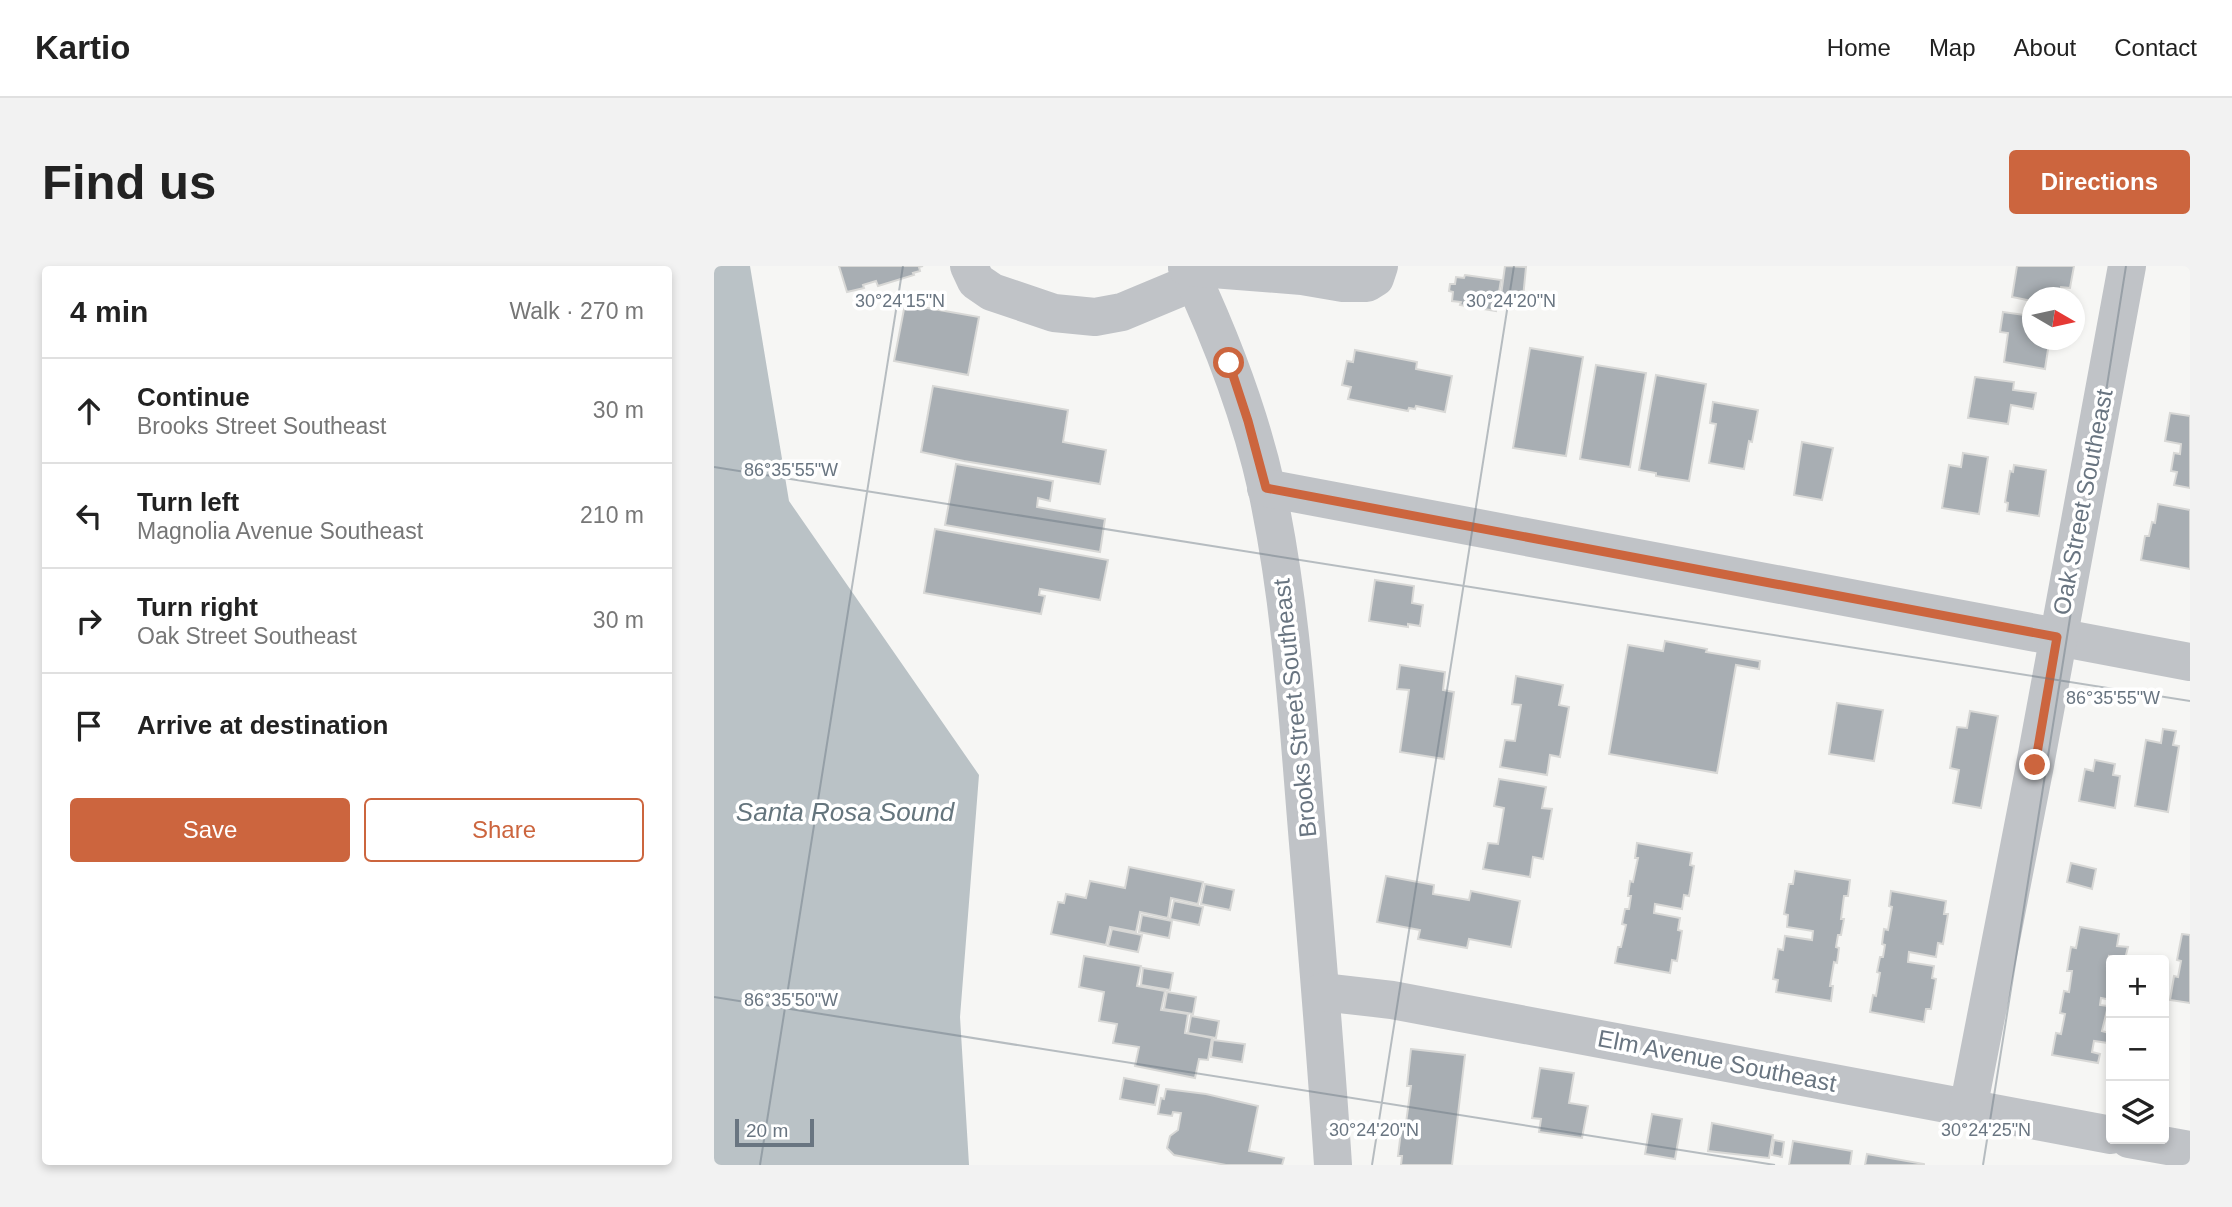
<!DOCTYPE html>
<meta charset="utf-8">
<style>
body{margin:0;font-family:Helvetica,sans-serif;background:#f2f2f2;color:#222}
.controls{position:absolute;right:21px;bottom:21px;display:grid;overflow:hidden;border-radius:7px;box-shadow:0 4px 10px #0003}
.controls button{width:63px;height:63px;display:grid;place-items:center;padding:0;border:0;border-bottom:2px solid #e0e0e0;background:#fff;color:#222;font:35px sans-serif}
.compass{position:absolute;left:1308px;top:21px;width:63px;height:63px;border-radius:50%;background:#fff;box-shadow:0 4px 10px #0003;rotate:99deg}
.scale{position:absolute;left:21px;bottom:18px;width:79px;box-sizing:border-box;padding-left:7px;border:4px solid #697581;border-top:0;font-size:19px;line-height:24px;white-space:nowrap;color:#697581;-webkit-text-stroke:5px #fff;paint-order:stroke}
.stop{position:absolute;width:21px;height:21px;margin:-16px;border:5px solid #cc653e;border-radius:50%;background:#fff}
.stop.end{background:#cc653e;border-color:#fff;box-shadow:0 2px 7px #0008}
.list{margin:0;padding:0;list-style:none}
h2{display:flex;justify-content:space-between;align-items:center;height:91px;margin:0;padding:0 28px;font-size:30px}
h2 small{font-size:23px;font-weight:400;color:#767676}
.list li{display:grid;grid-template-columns:46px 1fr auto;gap:21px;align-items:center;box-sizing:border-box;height:105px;padding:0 28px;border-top:2px solid #e0e0e0}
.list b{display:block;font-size:26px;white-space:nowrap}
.list p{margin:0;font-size:23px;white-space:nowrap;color:#767676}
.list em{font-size:23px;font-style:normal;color:#767676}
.actions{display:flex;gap:14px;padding:21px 28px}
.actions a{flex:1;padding:16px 0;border:2px solid #cc653e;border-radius:7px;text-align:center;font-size:24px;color:#cc653e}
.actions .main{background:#cc653e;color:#fff}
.icon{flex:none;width:38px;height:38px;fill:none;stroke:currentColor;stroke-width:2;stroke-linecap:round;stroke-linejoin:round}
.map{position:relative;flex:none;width:1476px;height:899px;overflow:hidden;border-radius:7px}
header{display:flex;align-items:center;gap:42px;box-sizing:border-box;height:98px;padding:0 35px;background:#fff;border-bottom:2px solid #e0e0e0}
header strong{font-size:33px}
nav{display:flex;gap:38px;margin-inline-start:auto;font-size:24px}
.intro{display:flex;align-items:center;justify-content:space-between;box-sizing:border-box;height:168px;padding:0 42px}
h1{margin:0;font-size:49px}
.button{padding:18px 32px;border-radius:7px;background:#cc653e;color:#fff;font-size:24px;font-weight:700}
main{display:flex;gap:42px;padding:0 42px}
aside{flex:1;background:#fff;border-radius:7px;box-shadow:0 4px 10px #0003}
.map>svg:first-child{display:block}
.water{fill:#bac2c6}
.building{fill:#a8aeb3;stroke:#d8d8d6;stroke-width:2}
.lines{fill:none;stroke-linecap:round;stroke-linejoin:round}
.minor{stroke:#c0c3c7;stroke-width:38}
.route{stroke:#cc653e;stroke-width:9}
.ticks{fill:none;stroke:#697581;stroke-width:2;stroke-opacity:0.45}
.labels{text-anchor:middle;stroke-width:7;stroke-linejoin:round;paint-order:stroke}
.street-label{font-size:24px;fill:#697581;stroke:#fff}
.water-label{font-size:26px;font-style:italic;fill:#65757d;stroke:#fff}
.ticks-label{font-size:18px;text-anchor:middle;fill:#697581;stroke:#fff;stroke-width:7;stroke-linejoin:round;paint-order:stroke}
</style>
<header>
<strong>Kartio</strong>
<nav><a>Home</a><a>Map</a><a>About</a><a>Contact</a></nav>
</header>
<div class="intro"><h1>Find us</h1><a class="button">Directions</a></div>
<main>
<aside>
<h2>4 min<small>Walk · 270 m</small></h2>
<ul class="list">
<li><svg class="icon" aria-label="ahead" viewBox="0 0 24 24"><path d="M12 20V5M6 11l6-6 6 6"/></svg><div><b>Continue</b><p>Brooks Street Southeast</p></div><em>30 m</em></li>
<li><svg class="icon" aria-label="left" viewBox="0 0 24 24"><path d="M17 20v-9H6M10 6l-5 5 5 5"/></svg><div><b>Turn left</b><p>Magnolia Avenue Southeast</p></div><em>210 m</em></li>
<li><svg class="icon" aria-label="right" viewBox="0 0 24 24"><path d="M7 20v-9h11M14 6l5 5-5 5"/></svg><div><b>Turn right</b><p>Oak Street Southeast</p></div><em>30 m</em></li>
<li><svg class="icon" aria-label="arrive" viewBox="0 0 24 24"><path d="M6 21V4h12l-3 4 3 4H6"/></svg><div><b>Arrive at destination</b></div></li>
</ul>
<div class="actions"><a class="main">Save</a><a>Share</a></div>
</aside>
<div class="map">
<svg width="1476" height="899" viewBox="0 0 1476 899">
<rect width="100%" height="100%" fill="#f6f6f4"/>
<path class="water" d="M0,0H36L75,235L265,509L246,751L255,899H0Z"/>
<g class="building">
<path d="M125,0H209L205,1L206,5L199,7L200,9L164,20L162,15L149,19L150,22L133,26Z"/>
<path d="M791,0L812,1L809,32L787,29Z"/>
<path d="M1303,0H1360L1356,22L1347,21L1345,32H1318V35L1298,31Z"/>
<path d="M751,9L787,14L782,45L746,39L747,36L738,35L739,26L735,25L736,18H741L742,11L750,12Z"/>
<path d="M191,38L265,51L254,109L180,95Z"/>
<path d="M1289,46L1318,50V74H1343L1342,78L1335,77L1331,103L1290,96L1294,67L1286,66Z"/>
<path d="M816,82L869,91L852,190L799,182Z"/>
<path d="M641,84L703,96L702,103L738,110L731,146L702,140L701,143L695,142L694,145L634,133L637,121L628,119L633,95L639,96Z"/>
<path d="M882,99L932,107L916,201L866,193Z"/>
<path d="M942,109L992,118L975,215L942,210V207L925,204Z"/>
<path d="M1261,111L1300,116L1299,124L1322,127L1319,143L1297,139L1294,158L1254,152Z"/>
<path d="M219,120L354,144L349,176L392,184L386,218L250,195L207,186Z"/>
<path d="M999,136L1044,144L1038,176L1035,175L1030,203L995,197L1002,158L996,157Z"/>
<path d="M1456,147L1476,150V222L1460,219L1463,206L1457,205L1460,187L1466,188L1467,178L1451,175Z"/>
<path d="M1088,176L1119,182L1108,234L1080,229Z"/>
<path d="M1249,187L1274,191L1265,248L1228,242L1235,199L1247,201Z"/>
<path d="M242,198L339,215L336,235L324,232L323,241L391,253L386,286L231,259Z"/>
<path d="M1300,199L1332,204L1325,250L1293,245L1294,237L1291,236L1296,205L1299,206Z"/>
<path d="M1444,238L1476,244V303L1427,294L1431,270H1435L1438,256L1441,257Z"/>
<path d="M221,263L394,294L386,334L326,323L325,329L331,330L327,348L210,327Z"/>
<path d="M661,314L700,320L698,337L709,339L706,360L694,358V361L655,355Z"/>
<path d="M951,375L993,383L992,386L1046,395L1045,403L1022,399L1003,507L895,488L914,379L949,385Z"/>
<path d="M686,399L731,406L729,424L740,426L730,493L686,486L695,424L683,423Z"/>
<path d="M802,410L849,419L845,439L855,441L846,491L836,489L833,509L786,501L791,474L801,475L807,439L798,438Z"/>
<path d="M1123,437L1169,444L1160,495L1115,488Z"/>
<path d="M1256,445L1284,450L1267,542L1239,537L1245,504L1236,502L1243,461L1253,462Z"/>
<path d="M1449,463L1462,465L1459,479L1465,480L1454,546L1421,540L1432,474L1447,477Z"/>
<path d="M1381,494L1401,498L1399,509L1406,510L1401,542L1365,535L1371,503L1379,505Z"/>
<path d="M785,513L832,521L828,542L838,543L829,593L819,591L816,611L769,603L774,577L784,578L790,542L780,540Z"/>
<path d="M923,577L978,587L976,599L980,600L975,630L970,629L968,643L941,638L940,647L966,652L964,664L968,665L963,695L958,694L956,707L901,697L904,681H907L912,659L908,658L911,643H915L917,630H914L916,615L919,616L924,592H921Z"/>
<path d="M1357,597L1382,603L1378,623L1353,616Z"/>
<path d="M415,601L489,616L484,638L457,632L454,652L426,646L422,666L396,661L392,679L337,668L344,636L350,637L352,628L372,632L376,615L411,622Z"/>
<path d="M1081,605L1136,614L1134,630H1130L1127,653H1130L1127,669H1124L1122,681L1125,682L1123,697L1120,696L1116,720H1119L1117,735L1062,726L1064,714L1059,713L1064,683L1069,684L1071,670L1098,674L1099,665L1073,661L1074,649L1070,648L1075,618H1079Z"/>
<path d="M672,610L720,619L719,628L755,634L757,625L806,635L797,681L755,673L753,682L704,673L706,664L663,656Z"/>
<path d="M491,618L520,624L516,644L487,638Z"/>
<path d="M1177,625L1232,635L1230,648H1234L1229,678L1224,677L1222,691L1195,686L1194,696L1220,700L1218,712L1222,713L1217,743H1212L1210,756L1156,746L1159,729L1162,730L1166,707L1163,706L1166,691H1169L1171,679L1168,678L1170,663L1174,664L1178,641L1175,640Z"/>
<path d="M460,635L489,641L485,659L456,653Z"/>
<path d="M428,649L458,655L455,672L425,666Z"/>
<path d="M1366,661L1405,668L1403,680L1414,681L1411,693L1395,690L1393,700L1397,701V734L1387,732L1386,739L1394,740L1388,765L1395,767L1394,777L1380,775L1378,786L1386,788L1384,797L1338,789L1342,767L1347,768L1351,748L1346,747L1350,725L1355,726L1358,705H1353L1357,681L1362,682Z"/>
<path d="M398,663L428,669L424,686L394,680Z"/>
<path d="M1468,668L1476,669V737L1456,734L1460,710L1464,711L1467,695L1463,694Z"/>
<path d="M370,690L427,700L423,720L451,725L447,744L474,748L471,767L498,772L494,794L485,793L481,812L421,800L425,781L399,777L403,758L385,755L390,726L365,721Z"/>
<path d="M429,702L459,707L456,724L427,719Z"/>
<path d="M453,726L482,731L479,748L450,743Z"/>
<path d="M477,750L505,755L502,772L474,767Z"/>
<path d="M499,774L531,778L528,796L497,791Z"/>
<path d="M697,783L751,789L738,899H687L688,890H684L688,857H692L697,820H693Z"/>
<path d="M826,802L860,807L855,837L874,840L868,872L825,866L827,853L818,852Z"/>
<path d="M410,812L445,819L441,839L406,833Z"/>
<path d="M452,823L492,828L544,840L535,885L570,892L568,899H512L460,889L453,882L456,870L464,864L467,847L459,846L458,850L444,848L447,832L450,833Z"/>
<path d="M938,848L968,853L961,893L931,888Z"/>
<path d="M998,857L1059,869L1055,892L994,885Z"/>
<path d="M1060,874L1070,876L1068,891L1058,889Z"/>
<path d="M1079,875L1138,885L1136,899H1075Z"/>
<path d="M1153,888L1210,898V899H1151Z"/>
</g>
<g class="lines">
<g class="minor">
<path d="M255,0L262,15L278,26L340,47L381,51L408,46L480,16"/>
<path d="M473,0C507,72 536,147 553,224C578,341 584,458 594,577C603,684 612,791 619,899"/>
<path d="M473,1L588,10L629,17H653L661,12L665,0"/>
<path d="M552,222L1476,396"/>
<path d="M608,726L678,734L1397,869"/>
<path d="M1254,843L1321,499L1413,0"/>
<path d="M1415,873L1476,884"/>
</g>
</g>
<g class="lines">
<path class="route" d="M515,97L534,155L552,222L1343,371L1321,499"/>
</g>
<path class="ticks" d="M0,201L1476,435M0,731L1061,899M46,899L189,0M658,899L800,0M1269,899L1412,0"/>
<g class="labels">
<g class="street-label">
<text transform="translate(1369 236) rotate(-79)" y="8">Oak Street Southeast</text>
<text transform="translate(581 442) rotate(-96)" y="8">Brooks Street Southeast</text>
<text transform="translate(1003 795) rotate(11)" y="8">Elm Avenue Southeast</text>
</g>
<g class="water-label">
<text x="131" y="555">Santa Rosa Sound</text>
</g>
</g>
<g class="ticks-label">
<text x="186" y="41">30°24'15"N</text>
<text x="797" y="41">30°24'20"N</text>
<text x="77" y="210">86°35'55"W</text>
<text x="1399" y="438">86°35'55"W</text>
<text x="77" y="740">86°35'50"W</text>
<text x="660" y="870">30°24'20"N</text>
<text x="1272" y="870">30°24'25"N</text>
</g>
</svg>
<div class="controls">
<button>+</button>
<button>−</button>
<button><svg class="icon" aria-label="layers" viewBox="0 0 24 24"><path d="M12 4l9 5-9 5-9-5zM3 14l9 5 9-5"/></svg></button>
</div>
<svg class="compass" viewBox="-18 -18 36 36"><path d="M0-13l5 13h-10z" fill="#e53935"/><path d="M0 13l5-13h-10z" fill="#767676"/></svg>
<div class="scale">20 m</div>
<div class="stop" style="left:515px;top:97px"></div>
<div class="stop end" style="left:1321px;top:499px"></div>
</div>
</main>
